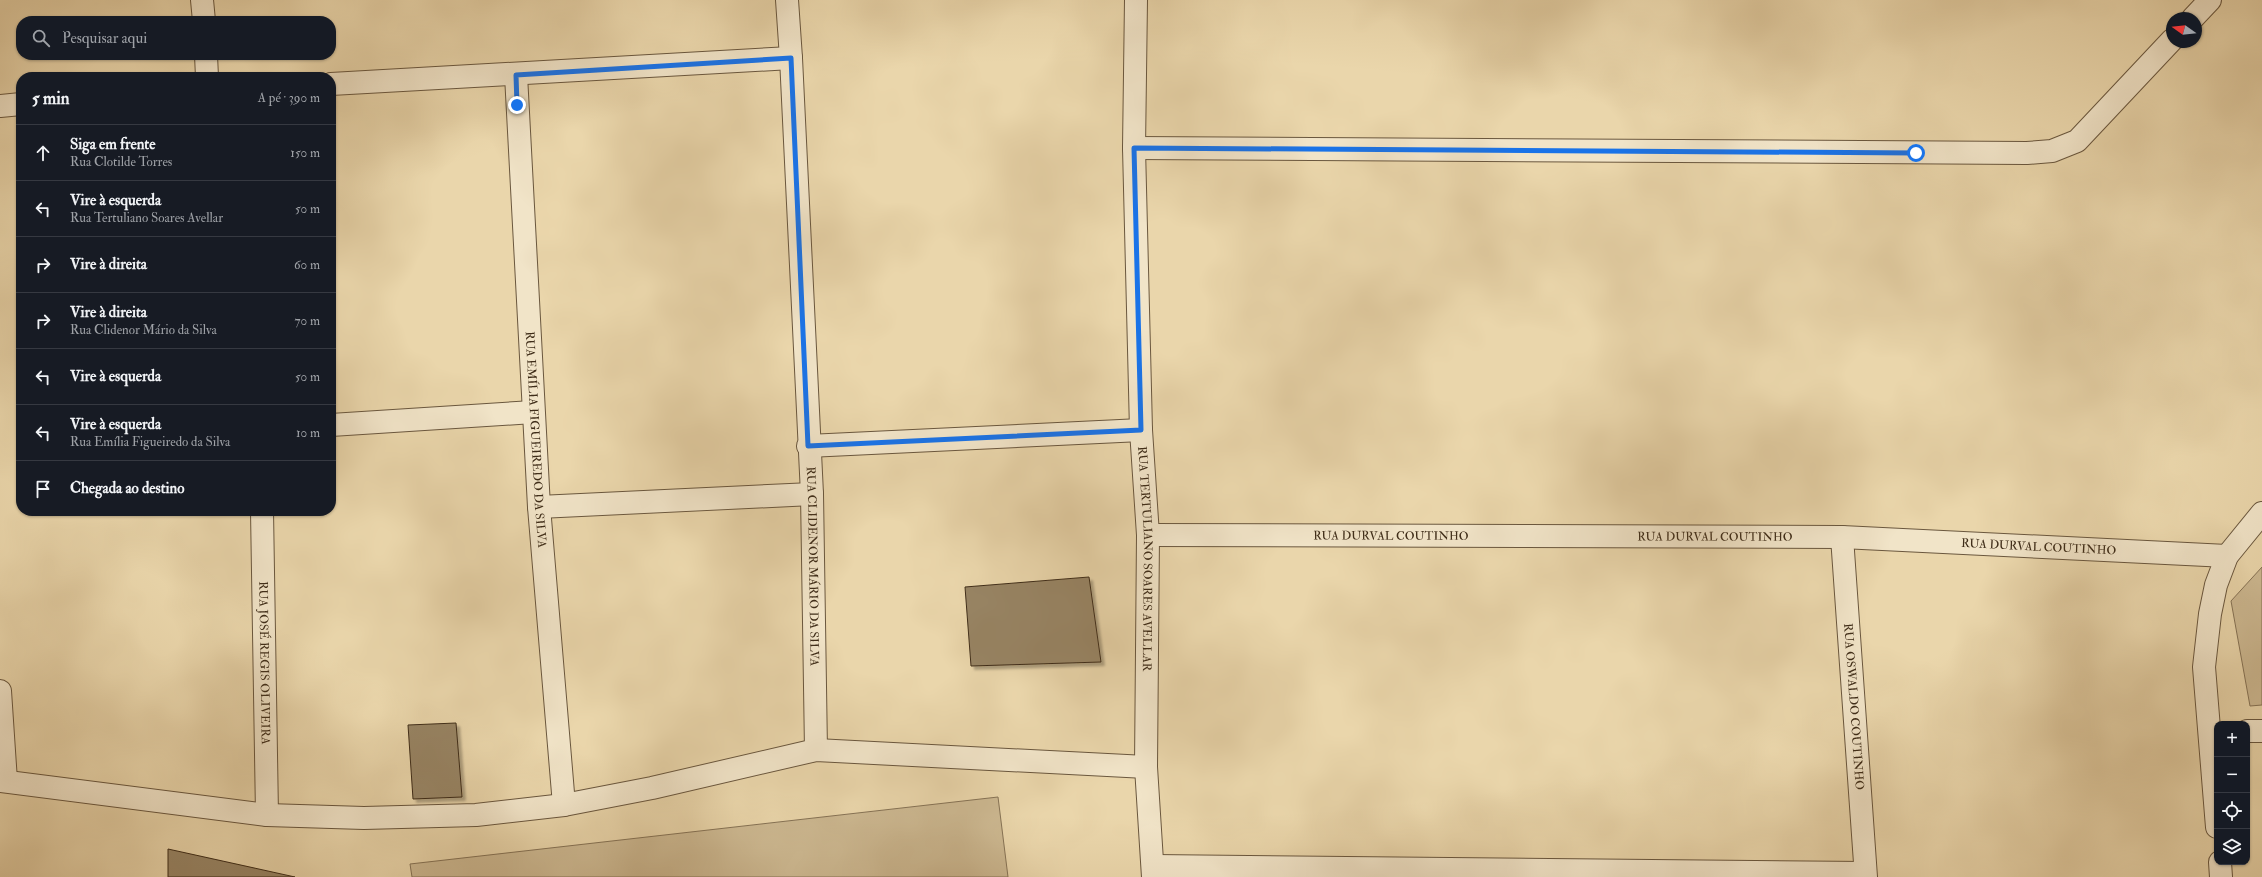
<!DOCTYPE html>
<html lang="pt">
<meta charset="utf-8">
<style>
body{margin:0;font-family:"IM FELL Double Pica",serif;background:#242831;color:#f1f3f6}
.controls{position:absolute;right:12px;bottom:12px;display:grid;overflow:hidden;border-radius:8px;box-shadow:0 1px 3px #0004}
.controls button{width:36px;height:36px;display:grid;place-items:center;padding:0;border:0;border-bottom:1px solid #363941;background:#171b24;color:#f1f3f6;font:20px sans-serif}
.compass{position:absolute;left:2166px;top:12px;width:36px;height:36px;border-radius:50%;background:#171b24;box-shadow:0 1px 3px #0004;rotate:285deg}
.stop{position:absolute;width:12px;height:12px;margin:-9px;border:3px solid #1a73e8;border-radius:50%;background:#fff}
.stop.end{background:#1a73e8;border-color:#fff;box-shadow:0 1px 4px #0008}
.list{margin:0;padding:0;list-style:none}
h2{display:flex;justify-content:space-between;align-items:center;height:52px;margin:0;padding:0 16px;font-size:17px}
h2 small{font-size:13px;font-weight:400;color:#9ea1a6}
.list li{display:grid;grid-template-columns:26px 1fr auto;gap:12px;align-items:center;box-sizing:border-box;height:56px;padding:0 16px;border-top:1px solid #363941}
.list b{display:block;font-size:15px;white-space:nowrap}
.list p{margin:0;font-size:13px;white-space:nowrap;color:#9ea1a6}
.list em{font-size:13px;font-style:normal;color:#9ea1a6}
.icon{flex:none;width:22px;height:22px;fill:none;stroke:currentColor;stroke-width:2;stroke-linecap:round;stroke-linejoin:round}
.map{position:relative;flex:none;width:2262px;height:877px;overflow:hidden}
.search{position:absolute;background:#171b24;box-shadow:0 1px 3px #0004;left:16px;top:16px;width:320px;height:44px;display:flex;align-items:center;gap:10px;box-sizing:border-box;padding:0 14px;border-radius:16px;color:#9ea1a6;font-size:15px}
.panel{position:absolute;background:#171b24;box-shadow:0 1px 3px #0004;left:16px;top:72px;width:320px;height:444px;border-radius:16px}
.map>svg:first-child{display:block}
.green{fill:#cdb992;stroke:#867356}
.building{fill:#988565;stroke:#3f2d19;filter:url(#shadow)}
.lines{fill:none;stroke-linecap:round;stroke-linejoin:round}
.minor-casing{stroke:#6a573e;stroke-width:24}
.tertiary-casing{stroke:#6a573e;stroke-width:24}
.minor{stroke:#f1e4c8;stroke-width:22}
.tertiary{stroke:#f1e4c8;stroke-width:22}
.route{stroke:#1a73e8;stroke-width:5}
.labels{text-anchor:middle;stroke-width:4;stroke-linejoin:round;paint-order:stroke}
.street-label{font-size:12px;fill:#3f2d19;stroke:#f1e4c8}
</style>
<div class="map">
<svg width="2262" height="877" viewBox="0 0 2262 877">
<defs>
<filter id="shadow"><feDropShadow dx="3.5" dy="3.5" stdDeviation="1" flood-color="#0004"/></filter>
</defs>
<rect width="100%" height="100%" fill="#ead6ab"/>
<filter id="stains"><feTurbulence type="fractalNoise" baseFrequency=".005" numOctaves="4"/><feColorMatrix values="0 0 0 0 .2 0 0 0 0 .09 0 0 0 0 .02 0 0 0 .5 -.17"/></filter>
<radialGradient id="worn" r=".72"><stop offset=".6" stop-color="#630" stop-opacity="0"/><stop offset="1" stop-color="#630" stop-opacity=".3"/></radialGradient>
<g class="green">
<path d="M2262,567V705L2250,706L2231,601Z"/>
<path d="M998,797L1008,877H412L410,864Z"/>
</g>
<g class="building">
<path d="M1089,577L1101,662L971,666L965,587Z"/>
<path d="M456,723L462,797L413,799L408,725Z"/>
<path d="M168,849L295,877H168Z"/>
</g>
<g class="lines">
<defs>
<g id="minor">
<path d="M202,0L204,21"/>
<path id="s1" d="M787,0L791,58L812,494L816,750"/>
<path d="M2193,18L2210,0"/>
<path d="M206,55L207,77"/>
<path id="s2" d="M516,75L539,507L564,805"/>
<path d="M331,84L791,58"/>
<path d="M0,106L21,104"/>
<path d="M1134,148L2027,153L2052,151L2077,141L2172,40"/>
<path d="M331,425L533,412"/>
<path d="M808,446L1141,430"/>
<path d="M539,507L812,494"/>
<path id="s3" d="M262,511L267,815"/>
<path id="s4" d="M1148,535L1842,537L2227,556"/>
<path id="s5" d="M1842,537L1866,877"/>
<path d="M0,691L6,781"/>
<path d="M2247,731H2262"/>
<path d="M0,781L267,815L364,818L476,815L564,805L652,788L816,750L1146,767"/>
<path d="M2217,827L2204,667L2210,614L2216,585L2227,556L2262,513"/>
<path d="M2220,862L2221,877"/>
<path d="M1153,866L1865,873"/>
</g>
<g id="tertiary">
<path id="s6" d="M1136,0L1134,148L1141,430L1148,535L1146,767L1153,877"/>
</g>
</defs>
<use href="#minor" class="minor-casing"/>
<use href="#tertiary" class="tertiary-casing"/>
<use href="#minor" class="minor"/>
<use href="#tertiary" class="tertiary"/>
</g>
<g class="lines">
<path class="route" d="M517,105L516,75L791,58L808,446L1141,430L1134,148L1916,153"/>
</g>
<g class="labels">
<g class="street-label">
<text dy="4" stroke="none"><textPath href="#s2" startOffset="365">RUA EMÍLIA FIGUEIREDO DA SILVA</textPath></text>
<text dy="4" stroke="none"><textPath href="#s4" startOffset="243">RUA DURVAL COUTINHO</textPath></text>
<text dy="4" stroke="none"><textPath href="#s4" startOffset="567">RUA DURVAL COUTINHO</textPath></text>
<text dy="4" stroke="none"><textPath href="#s4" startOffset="891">RUA DURVAL COUTINHO</textPath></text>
<text dy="4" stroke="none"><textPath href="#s6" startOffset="559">RUA TERTULIANO SOARES AVELLAR</textPath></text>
<text dy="4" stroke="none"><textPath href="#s1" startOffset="567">RUA CLIDENOR MÁRIO DA SILVA</textPath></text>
<text dy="4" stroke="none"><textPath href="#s3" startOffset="152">RUA JOSÉ REGIS OLIVEIRA</textPath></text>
<text dy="4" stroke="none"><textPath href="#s5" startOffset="170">RUA OSWALDO COUTINHO</textPath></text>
</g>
</g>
<rect width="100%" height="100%" filter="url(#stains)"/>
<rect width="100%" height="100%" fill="url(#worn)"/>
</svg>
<div class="controls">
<button>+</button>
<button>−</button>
<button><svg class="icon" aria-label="locate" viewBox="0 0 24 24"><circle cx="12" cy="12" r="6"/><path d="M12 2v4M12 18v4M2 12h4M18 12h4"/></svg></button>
<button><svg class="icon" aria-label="layers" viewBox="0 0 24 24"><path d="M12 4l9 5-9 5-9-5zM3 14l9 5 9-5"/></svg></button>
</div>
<svg class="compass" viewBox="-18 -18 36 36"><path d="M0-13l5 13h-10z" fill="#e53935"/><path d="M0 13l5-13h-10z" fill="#9ea1a6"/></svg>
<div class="stop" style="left:1916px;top:153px"></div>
<div class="stop end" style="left:517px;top:105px"></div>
<div class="search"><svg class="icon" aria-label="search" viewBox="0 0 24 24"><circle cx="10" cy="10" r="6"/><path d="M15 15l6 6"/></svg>Pesquisar aqui</div>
<section class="panel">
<h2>5 min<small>A pé · 390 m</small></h2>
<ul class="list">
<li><svg class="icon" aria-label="ahead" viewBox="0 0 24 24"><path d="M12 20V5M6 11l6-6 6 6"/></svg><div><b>Siga em frente</b><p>Rua Clotilde Torres</p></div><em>150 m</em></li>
<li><svg class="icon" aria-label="left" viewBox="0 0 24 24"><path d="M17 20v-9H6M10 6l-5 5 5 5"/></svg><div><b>Vire à esquerda</b><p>Rua Tertuliano Soares Avellar</p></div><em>50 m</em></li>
<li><svg class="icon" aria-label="right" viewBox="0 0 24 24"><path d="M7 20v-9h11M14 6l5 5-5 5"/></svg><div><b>Vire à direita</b></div><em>60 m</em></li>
<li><svg class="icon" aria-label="right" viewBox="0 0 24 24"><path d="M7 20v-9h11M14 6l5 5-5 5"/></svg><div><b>Vire à direita</b><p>Rua Clidenor Mário da Silva</p></div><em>70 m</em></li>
<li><svg class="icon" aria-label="left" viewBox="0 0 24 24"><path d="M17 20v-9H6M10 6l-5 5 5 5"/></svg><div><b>Vire à esquerda</b></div><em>50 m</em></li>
<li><svg class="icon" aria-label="left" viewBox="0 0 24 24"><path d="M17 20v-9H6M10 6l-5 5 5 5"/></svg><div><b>Vire à esquerda</b><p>Rua Emília Figueiredo da Silva</p></div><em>10 m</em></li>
<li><svg class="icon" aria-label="arrive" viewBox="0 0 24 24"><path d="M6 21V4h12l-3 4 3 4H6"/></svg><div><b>Chegada ao destino</b></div></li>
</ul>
</section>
</div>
